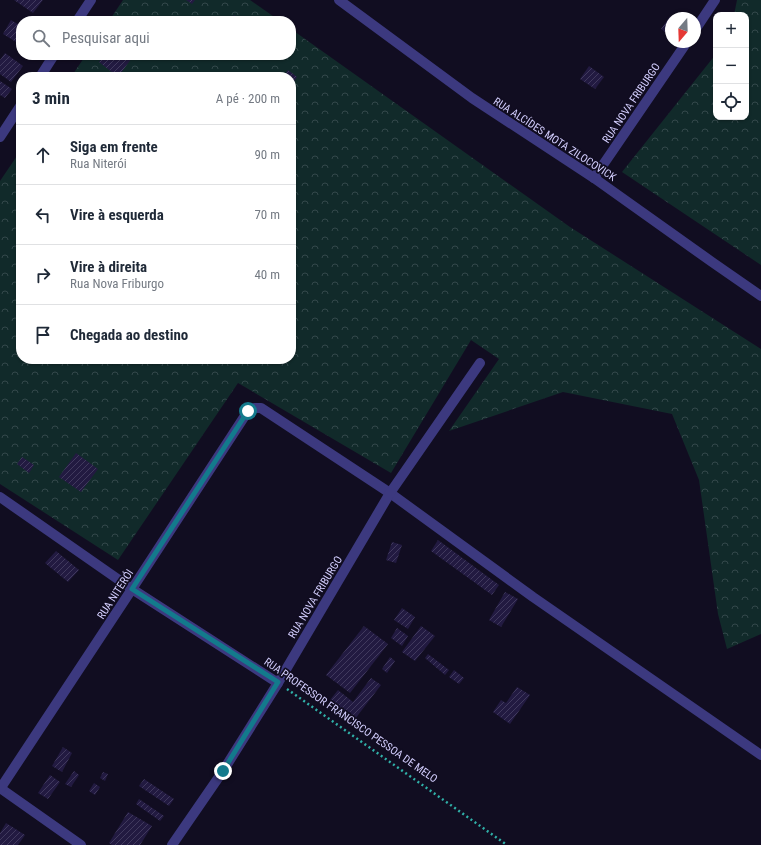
<!DOCTYPE html>
<html lang="pt">
<meta charset="utf-8">
<style>
body{margin:0;font-family:"Roboto Condensed",sans-serif;background:#f2f2f3;color:#1f2937}
.controls{position:absolute;right:12px;top:12px;display:grid;overflow:hidden;border-radius:8px;box-shadow:0 1px 3px #0004}
.controls button{width:36px;height:36px;display:grid;place-items:center;padding:0;border:0;border-bottom:1px solid #e0e1e3;background:#fff;color:#1f2937;font:20px sans-serif}
.compass{position:absolute;left:665px;top:12px;width:36px;height:36px;border-radius:50%;background:#fff;box-shadow:0 1px 3px #0004;rotate:199deg}
.stop{position:absolute;width:12px;height:12px;margin:-9px;border:3px solid #137a8c;border-radius:50%;background:#fff}
.stop.end{background:#137a8c;border-color:#fff;box-shadow:0 1px 4px #0008}
.list{margin:0;padding:0;list-style:none}
h2{display:flex;justify-content:space-between;align-items:center;height:52px;margin:0;padding:0 16px;font-size:17px}
h2 small{font-size:13px;font-weight:400;color:#747a83}
.list li{display:grid;grid-template-columns:26px 1fr auto;gap:12px;align-items:center;box-sizing:border-box;height:60px;padding:0 16px;border-top:1px solid #e0e1e3}
.list b{display:block;font-size:15px;white-space:nowrap}
.list p{margin:0;font-size:13px;white-space:nowrap;color:#747a83}
.list em{font-size:13px;font-style:normal;color:#747a83}
.icon{flex:none;width:22px;height:22px;fill:none;stroke:currentColor;stroke-width:2;stroke-linecap:round;stroke-linejoin:round}
.map{position:relative;flex:none;width:761px;height:845px;overflow:hidden}
.search{position:absolute;background:#fff;box-shadow:0 1px 3px #0004;left:16px;top:16px;width:280px;height:44px;display:flex;align-items:center;gap:10px;box-sizing:border-box;padding:0 14px;border-radius:16px;color:#747a83;font-size:15px}
.panel{position:absolute;background:#fff;box-shadow:0 1px 3px #0004;left:16px;top:72px;width:280px;height:292px;border-radius:16px}
.map>svg:first-child{display:block}
.forest{fill:url(#forest-crowns)}
.building{fill:url(#building-hatch)}
.lines{fill:none;stroke-linecap:round;stroke-linejoin:round}
.path{stroke:#30b0a8;stroke-width:2.5;stroke-dasharray:2 3;stroke-linecap:butt}
.minor{stroke:#3c397f;stroke-width:10}
.route{stroke:#137a8c;stroke-width:5}
.labels{text-anchor:middle;stroke-width:3.5;stroke-linejoin:round;paint-order:stroke}
.street-label{font-size:11px;fill:#d3cefe;stroke:#110d21}
</style>
<div class="map">
<svg width="761" height="845" viewBox="0 0 761 845">
<defs>
<pattern id="forest-crowns" width="20" height="18" patternUnits="userSpaceOnUse"><rect width="20" height="18" fill="#112a2a"/><path d="M2 6a3 3 0 1 1 6 0M12 15a3 3 0 1 1 6 0" fill="none" stroke="#33484a"/></pattern>
<pattern id="building-hatch" width="6" height="6" patternUnits="userSpaceOnUse"><rect width="6" height="6" fill="#221a41"/><path d="M-1 1l2-2M0 6l6-6M5 7l2-2" fill="none" stroke="#413a5e"/></pattern>
</defs>
<rect width="100%" height="100%" fill="#110d21"/>
<g class="forest">
<path d="M123,0H250L280,21H109Z"/>
<path d="M737,0H761V265L622,172L716,54V117H746V15H734Z"/>
<path d="M291,29L570,227L761,349V634L727,649L718,614L699,480L672,414L563,392L449,431L499,359L471,340L391,473L238,383L118,560L0,484V181L21,150V359H291V77H71L86,55H291Z"/>
</g>
<g class="building">
<path d="M14,0H43L33,13Z"/>
<path d="M186,0H195L192,4Z"/>
<path d="M234,15L243,21H231Z"/>
<path d="M670,16L673,18H671V36L661,29Z"/>
<path d="M11,20L21,26V45L3,34Z"/>
<path d="M5,53L23,66L11,82L0,74V60Z"/>
<path d="M104,55H134L118,77L99,62Z"/>
<path d="M589,66L604,77L595,89L580,79Z"/>
<path d="M288,70L297,77L291,86V77H283Z"/>
<path d="M0,81L12,89L5,98L0,95Z"/>
<path d="M76,453L98,469L81,492L59,477Z"/>
<path d="M22,457L34,465L29,473L17,464Z"/>
<path d="M438,540L499,585L492,595L431,551Z"/>
<path d="M392,542L402,545L396,563L386,560Z"/>
<path d="M56,551L79,570L68,582L45,563Z"/>
<path d="M505,592L518,599L501,627L489,620Z"/>
<path d="M402,608L415,617L408,629L394,620Z"/>
<path d="M364,626L388,644L350,693L326,675Z"/>
<path d="M421,626L435,636L415,661L402,652Z"/>
<path d="M397,628L408,636L402,646L391,638Z"/>
<path d="M428,654L449,670L445,675L425,658Z"/>
<path d="M390,657L395,661L387,673L382,669Z"/>
<path d="M454,670L464,678L459,684L449,677Z"/>
<path d="M371,678L381,685L355,719L330,700L338,690L353,702Z"/>
<path d="M517,687L530,695L510,724L493,712L501,700L506,703Z"/>
<path d="M63,747L72,753L62,772L52,766Z"/>
<path d="M74,771L79,775L71,787L65,784Z"/>
<path d="M103,772L108,774L105,781L100,778Z"/>
<path d="M50,775L60,782L48,799L38,793Z"/>
<path d="M144,779L174,799L169,806L139,786Z"/>
<path d="M94,783L100,787L95,795L89,791Z"/>
<path d="M139,799L164,816L160,821L136,804Z"/>
<path d="M128,812L152,826L140,845H112L109,843Z"/>
<path d="M6,823L25,835L18,845H0V833Z"/>
</g>
<g class="lines">
<path class="path" d="M287,689L507,845"/>
<g class="minor">
<path d="M339,0L472,98L594,178L712,262L761,296"/>
<path d="M77,21L91,0"/>
<path d="M695,30L715,0"/>
<path d="M40,77L54,55"/>
<path d="M0,137L21,105"/>
<path d="M594,178L687,42"/>
<path d="M0,497L132,589L278,683"/>
<path d="M0,788L81,845"/>
<path d="M0,789L132,589L248,411L254,408H261L390,493L533,597L761,755"/>
<path d="M172,845L223,771L278,683L390,493L480,363"/>
</g>
</g>
<g class="lines">
<path class="route" d="M223,771L278,682L132,589L248,411"/>
</g>
<g class="labels">
<g class="street-label">
<text transform="translate(631 103) rotate(-56)" y="4">RUA NOVA FRIBURGO</text>
<text transform="translate(555 139) rotate(33)" y="4">RUA ALCÍDES MOTA ZILOCOVICK</text>
<text transform="translate(115 594) rotate(-57)" y="4">RUA NITERÓI</text>
<text transform="translate(315 597) rotate(-59)" y="4">RUA NOVA FRIBURGO</text>
<text transform="translate(351 720) rotate(35)" y="4">RUA PROFESSOR FRANCISCO PESSOA DE MELO</text>
</g>
</g>
</svg>
<div class="controls">
<button>+</button>
<button>−</button>
<button><svg class="icon" aria-label="locate" viewBox="0 0 24 24"><circle cx="12" cy="12" r="6"/><path d="M12 2v4M12 18v4M2 12h4M18 12h4"/></svg></button>
</div>
<svg class="compass" viewBox="-18 -18 36 36"><path d="M0-13l5 13h-10z" fill="#e53935"/><path d="M0 13l5-13h-10z" fill="#747a83"/></svg>
<div class="stop" style="left:248px;top:411px"></div>
<div class="stop end" style="left:223px;top:771px"></div>
<div class="search"><svg class="icon" aria-label="search" viewBox="0 0 24 24"><circle cx="10" cy="10" r="6"/><path d="M15 15l6 6"/></svg>Pesquisar aqui</div>
<section class="panel">
<h2>3 min<small>A pé · 200 m</small></h2>
<ul class="list">
<li><svg class="icon" aria-label="ahead" viewBox="0 0 24 24"><path d="M12 20V5M6 11l6-6 6 6"/></svg><div><b>Siga em frente</b><p>Rua Niterói</p></div><em>90 m</em></li>
<li><svg class="icon" aria-label="left" viewBox="0 0 24 24"><path d="M17 20v-9H6M10 6l-5 5 5 5"/></svg><div><b>Vire à esquerda</b></div><em>70 m</em></li>
<li><svg class="icon" aria-label="right" viewBox="0 0 24 24"><path d="M7 20v-9h11M14 6l5 5-5 5"/></svg><div><b>Vire à direita</b><p>Rua Nova Friburgo</p></div><em>40 m</em></li>
<li><svg class="icon" aria-label="arrive" viewBox="0 0 24 24"><path d="M6 21V4h12l-3 4 3 4H6"/></svg><div><b>Chegada ao destino</b></div></li>
</ul>
</section>
</div>
